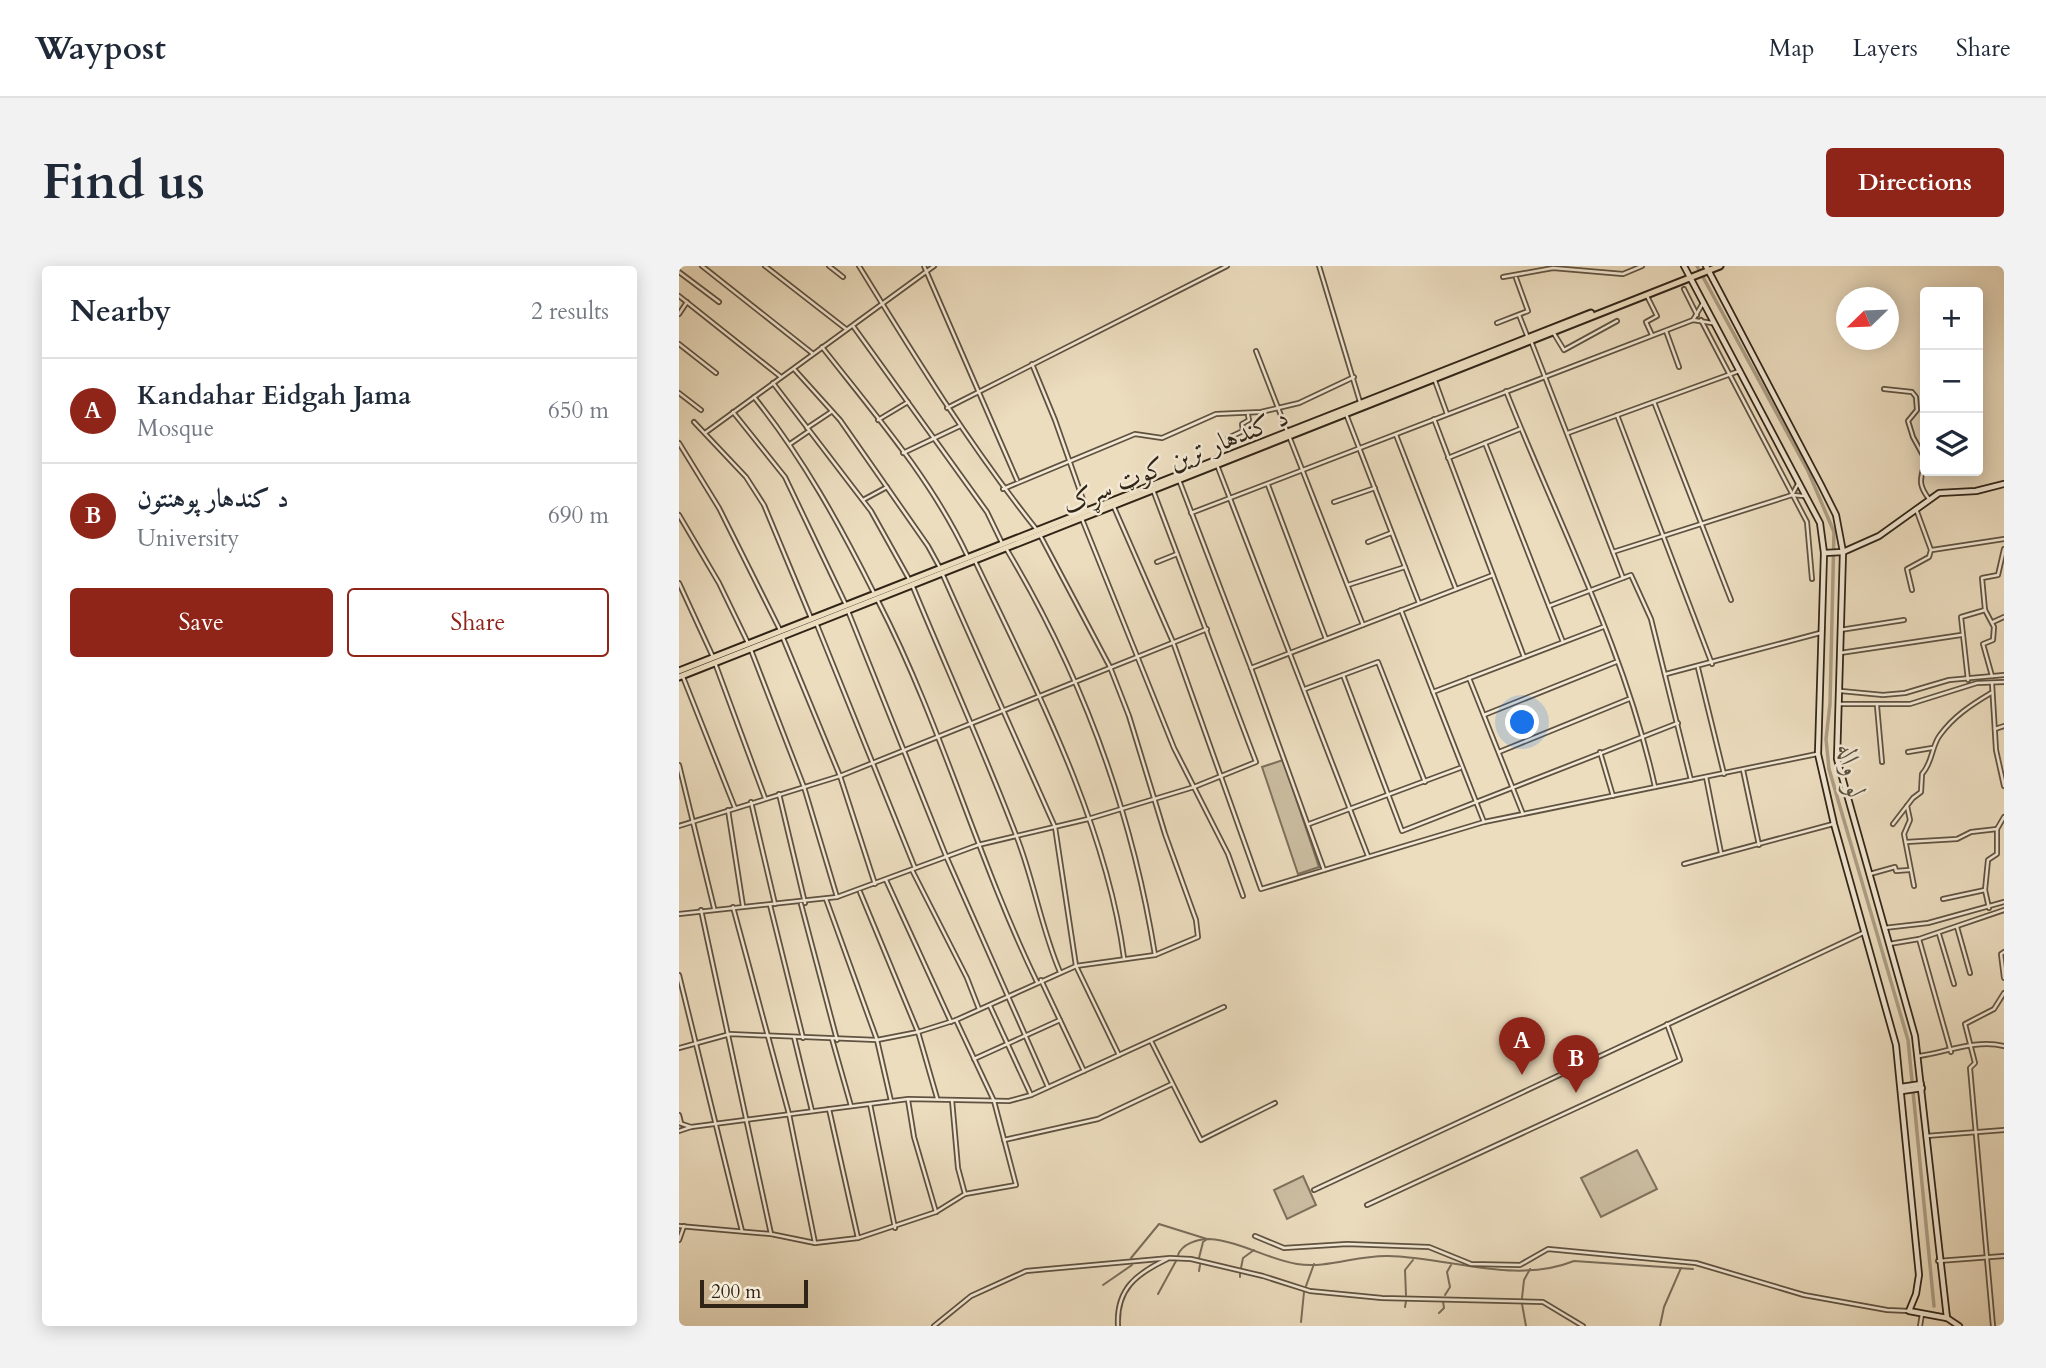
<!DOCTYPE html>
<meta charset="utf-8">
<style>
body{margin:0;font-family:Cardo,Amiri,serif;background:#f2f2f3;color:#1f2937}
.controls{position:absolute;right:21px;top:21px;display:grid;overflow:hidden;border-radius:7px;box-shadow:0 4px 18px #0003}
.controls button{width:63px;height:63px;display:grid;place-items:center;padding:0;border:0;border-bottom:2px solid #e0e1e3;background:#fff;color:#1f2937;font:35px sans-serif}
.compass{position:absolute;left:1157px;top:21px;width:63px;height:63px;border-radius:50%;background:#fff;box-shadow:0 4px 18px #0003;rotate:247deg}
.scale{position:absolute;left:21px;bottom:18px;width:108px;box-sizing:border-box;padding-left:7px;border:4px solid #302417;border-top:0;font-size:19px;line-height:24px;white-space:nowrap;color:#302417;-webkit-text-stroke:5px #f3e9d5;paint-order:stroke}
.you{position:absolute;left:844px;top:457px;width:24px;height:24px;margin:-18px;border:5px solid #fff;border-radius:50%;background:#1a73e8;box-shadow:0 0 0 10px #1a73e833}
.badge{display:grid;place-items:center;width:46px;height:46px;border-radius:50%;background:#8f2418;color:#fff;font-size:23px;font-weight:700}
.pin{position:absolute;translate:-50% -58px;filter:drop-shadow(0 2px 4px #0008)}
.pin::after{content:'';position:absolute;top:37px;width:24px;height:21px;background:inherit;clip-path:polygon(0 0,100% 0,50% 100%)}
.list{margin:0;padding:0;list-style:none}
h2{display:flex;justify-content:space-between;align-items:center;height:91px;margin:0;padding:0 28px;font-size:30px}
h2 small{font-size:23px;font-weight:400;color:#747a83}
.list li{display:grid;grid-template-columns:46px 1fr auto;gap:21px;align-items:center;box-sizing:border-box;height:105px;padding:0 28px;border-top:2px solid #e0e1e3}
.list b{display:block;font-size:26px;white-space:nowrap}
.list p{margin:0;font-size:23px;white-space:nowrap;color:#747a83}
.list em{font-size:23px;font-style:normal;color:#747a83}
.actions{display:flex;gap:14px;padding:21px 28px}
.actions a{flex:1;padding:16px 0;border:2px solid #8f2418;border-radius:7px;text-align:center;font-size:24px;color:#8f2418}
.actions .main{background:#8f2418;color:#fff}
.icon{flex:none;width:38px;height:38px;fill:none;stroke:currentColor;stroke-width:2;stroke-linecap:round;stroke-linejoin:round}
.map{position:relative;flex:none;width:1325px;height:1060px;overflow:hidden;border-radius:7px}
header{display:flex;align-items:center;gap:42px;box-sizing:border-box;height:98px;padding:0 35px;background:#fff;border-bottom:2px solid #e0e1e3}
header strong{font-size:33px}
nav{display:flex;gap:38px;margin-inline-start:auto;font-size:24px}
.intro{display:flex;align-items:center;justify-content:space-between;box-sizing:border-box;height:168px;padding:0 42px}
h1{margin:0;font-size:49px}
.button{padding:18px 32px;border-radius:7px;background:#8f2418;color:#fff;font-size:24px;font-weight:700}
main{display:flex;gap:42px;padding:0 42px}
aside{flex:1;background:#fff;border-radius:7px;box-shadow:0 4px 18px #0003}
.map>svg:first-child{display:block}
.green{fill:#ccbea2;stroke:#7e715c;stroke-width:2}
.lines{fill:none;stroke-linecap:round;stroke-linejoin:round}
.stream{stroke:#7a6d5a;stroke-width:2}
.canal{stroke:#ac9e86;stroke-width:3.5}
.street-casing{stroke:#5f5241;stroke-width:6}
.secondary-casing{stroke:#302417;stroke-width:8}
.primary-casing{stroke:#302417;stroke-width:9}
.street{stroke:#f3e9d5;stroke-width:2.5}
.secondary{stroke:#f3e9d5;stroke-width:4.5}
.primary{stroke:#ecddbf;stroke-width:5}
.labels{text-anchor:middle;stroke-width:5;stroke-linejoin:round;paint-order:stroke}
.street-label{font-size:26px;fill:#302417;stroke:#f3e9d5}
.water-label{font-size:28px;font-style:italic;fill:#5b4f3e;stroke:#f3e9d5}
</style>
<header>
<strong>Waypost</strong>
<nav><a>Map</a><a>Layers</a><a>Share</a></nav>
</header>
<div class="intro"><h1>Find us</h1><a class="button">Directions</a></div>
<main>
<aside>
<h2>Nearby<small>2 results</small></h2>
<ul class="list">
<li><span class="badge">A</span><div><b>Kandahar Eidgah Jama</b><p>Mosque</p></div><em>650 m</em></li>
<li><span class="badge">B</span><div><b>د کندهار پوهنتون</b><p>University</p></div><em>690 m</em></li>
</ul>
<div class="actions"><a class="main">Save</a><a>Share</a></div>
</aside>
<div class="map">
<svg width="1325" height="1060" viewBox="0 0 1325 1060">
<rect width="100%" height="100%" fill="#ecddbf"/>
<filter id="stains"><feTurbulence type="fractalNoise" baseFrequency=".00286" numOctaves="4"/><feColorMatrix values="0 0 0 0 .2 0 0 0 0 .09 0 0 0 0 .02 0 0 0 .5 -.17"/></filter>
<radialGradient id="worn" r=".72"><stop offset=".6" stop-color="#630" stop-opacity="0"/><stop offset="1" stop-color="#630" stop-opacity=".3"/></radialGradient>
<g class="green">
<path d="M604,494L640,601L619,608L583,501Z"/>
<path d="M958,884L978,923L922,951L902,912Z"/>
<path d="M624,910L637,939L608,953L595,924Z"/>
</g>
<g class="lines">
<g class="stream">
<path d="M499,989C503,978 518,973 530,973C561,975 588,993 618,998C648,1003 678,989 709,990C770,991 835,1019 895,995L1014,1003"/>
<path d="M452,992L480,958L528,973L524,976L520,992"/>
<path d="M562,1002L564,992L575,984"/>
<path d="M520,1005L521,999"/>
<path d="M561,1011V1008"/>
<path d="M424,1019L453,999"/>
<path d="M627,1020L635,998"/>
<path d="M479,1028L497,995"/>
<path d="M727,1029L726,1004L734,994"/>
<path d="M766,1029L771,1021L768,1006L772,999"/>
<path d="M843,1032L845,1014L851,1003"/>
<path d="M843,1038L847,1060"/>
<path d="M726,1041L727,1035"/>
<path d="M760,1047L765,1042L764,1035"/>
<path d="M622,1056L625,1026"/>
<path d="M981,1060L985,1041L1002,1002"/>
</g>
<path class="canal" d="M1018,0L1129,205L1155,266L1151,438L1147,473L1150,503L1229,774L1255,1040"/>
<defs>
<g id="street">
<path d="M23,0L133,87"/>
<path d="M86,0L167,63"/>
<path d="M150,0L164,11"/>
<path d="M180,0C236,91 291,180 358,264"/>
<path d="M245,0L338,214"/>
<path d="M640,0L681,136"/>
<path d="M0,6L40,36"/>
<path d="M824,11L874,2L944,8L963,0"/>
<path d="M1005,23L1018,49"/>
<path d="M0,30L102,111"/>
<path d="M968,30L978,50L967,56L973,69"/>
<path d="M0,48L8,36"/>
<path d="M840,49L849,72"/>
<path d="M1014,54L1024,37"/>
<path d="M1022,54L1128,256L1133,313"/>
<path d="M818,57L849,45L837,12"/>
<path d="M174,60L308,246L324,279"/>
<path d="M987,65L1000,101"/>
<path d="M874,66L885,84L938,55"/>
<path d="M852,75L934,286L1113,229L1125,230"/>
<path d="M0,78L37,107"/>
<path d="M143,81C194,146 253,214 288,289"/>
<path d="M577,85L608,165"/>
<path d="M353,98L376,154L408,245"/>
<path d="M115,103L161,154L249,280L260,300"/>
<path d="M755,112L768,148"/>
<path d="M94,117L192,245L230,313"/>
<path d="M1205,123L1233,126L1237,131L1238,144L1229,155L1234,171L1246,193C1243,212 1237,216 1250,233"/>
<path d="M827,125C878,255 946,383 976,521"/>
<path d="M0,127L22,144"/>
<path d="M75,131C124,192 161,259 196,329"/>
<path d="M975,136L1052,334"/>
<path d="M268,142L548,0"/>
<path d="M54,146L106,211L167,339"/>
<path d="M667,148L740,337"/>
<path d="M938,149L1033,398"/>
<path d="M755,153L845,391"/>
<path d="M199,154L229,136"/>
<path d="M15,156L67,211L85,239L132,352"/>
<path d="M128,162L152,146"/>
<path d="M26,167L255,0"/>
<path d="M889,167L1060,105"/>
<path d="M717,169L777,323"/>
<path d="M610,170L684,359"/>
<path d="M549,172L564,165L563,158L570,154L569,149"/>
<path d="M0,177L40,242L101,364"/>
<path d="M806,177L884,376"/>
<path d="M111,178L130,165"/>
<path d="M224,187L281,160"/>
<path d="M769,192L841,163"/>
<path d="M538,199L689,590"/>
<path d="M500,214L572,402L645,604"/>
<path d="M589,219L647,373"/>
<path d="M324,223L456,168L483,172L537,148L582,146L620,137L675,111"/>
<path d="M1113,229L1120,216"/>
<path d="M184,234L208,221"/>
<path d="M655,236L696,222"/>
<path d="M434,239L494,376L582,623L805,556L1138,488"/>
<path d="M512,247L1014,54L1033,57"/>
<path d="M0,249L40,317L69,377"/>
<path d="M403,253L495,482L549,588L564,630"/>
<path d="M689,276L712,267"/>
<path d="M328,284C402,408 453,546 476,689"/>
<path d="M1253,284L1325,273"/>
<path d="M934,286L944,312"/>
<path d="M296,295C354,417 427,556 445,692"/>
<path d="M478,296L498,288"/>
<path d="M263,307L376,561L397,700L440,789"/>
<path d="M0,317L34,391"/>
<path d="M669,319L726,301"/>
<path d="M234,321C268,403 305,485 337,569C355,614 362,662 381,706"/>
<path d="M1233,324L1228,303L1250,291L1252,284L1237,243"/>
<path d="M199,335C262,457 298,592 358,716"/>
<path d="M870,340L952,309L972,353L1012,514"/>
<path d="M722,344L805,556"/>
<path d="M169,345L267,590L369,821"/>
<path d="M1314,356L1325,351"/>
<path d="M138,359L236,602"/>
<path d="M1161,364L1225,354"/>
<path d="M104,372L161,510L196,618"/>
<path d="M72,384L125,521L158,631"/>
<path d="M1161,387L1282,369"/>
<path d="M36,397L86,532"/>
<path d="M572,402L814,309"/>
<path d="M1019,402L1045,508"/>
<path d="M987,408L1141,367"/>
<path d="M664,409L723,565L999,457"/>
<path d="M1313,410L1304,378L1314,374L1315,361L1306,344L1303,312L1319,309L1325,283"/>
<path d="M4,411L56,542"/>
<path d="M790,412L844,548"/>
<path d="M1289,414L1282,351L1306,344"/>
<path d="M1313,417L1317,484L1325,520"/>
<path d="M626,423L699,396L746,516"/>
<path d="M1162,425L1204,429L1226,427L1270,414L1325,409"/>
<path d="M754,426L924,361"/>
<path d="M1159,438H1231L1298,417L1325,416"/>
<path d="M1198,440L1203,496"/>
<path d="M805,449L937,396"/>
<path d="M1316,463L1325,460"/>
<path d="M820,486L950,433"/>
<path d="M921,486L934,530"/>
<path d="M1229,486L1253,482"/>
<path d="M0,499L35,642"/>
<path d="M1064,504L1080,579"/>
<path d="M1027,511L1042,587"/>
<path d="M100,528L126,637"/>
<path d="M72,536L96,638"/>
<path d="M1228,540L1231,554L1225,568L1235,620"/>
<path d="M49,544L64,640"/>
<path d="M630,558L781,502"/>
<path d="M1214,558L1234,532L1242,526L1243,508C1254,496 1252,481 1261,469C1275,450 1292,439 1312,427"/>
<path d="M0,560L161,510L528,363"/>
<path d="M1227,576L1278,573L1292,566L1318,563"/>
<path d="M1005,598L1154,558"/>
<path d="M233,604L288,712L300,743"/>
<path d="M1191,608L1216,601L1217,605L1230,604"/>
<path d="M207,614L272,756"/>
<path d="M181,626L239,766L258,832"/>
<path d="M147,633L198,774L212,835"/>
<path d="M1264,633L1306,624"/>
<path d="M122,638L158,774"/>
<path d="M91,639L124,772"/>
<path d="M54,641L110,848L136,977"/>
<path d="M1310,642L1306,624L1309,594L1318,588V563L1325,551"/>
<path d="M22,644L92,968"/>
<path d="M0,648L158,631L299,579L409,553L515,521L577,496L474,224"/>
<path d="M1278,661L1291,707"/>
<path d="M1205,662L1249,657L1325,636"/>
<path d="M1260,668L1275,718"/>
<path d="M1240,673L1272,786"/>
<path d="M1210,678L1240,673L1325,644"/>
<path d="M1325,686L1322,688L1325,712"/>
<path d="M0,709L63,965"/>
<path d="M362,714L405,805"/>
<path d="M311,740L352,829"/>
<path d="M115,771L133,845"/>
<path d="M153,773L172,840"/>
<path d="M472,775L522,874L596,837"/>
<path d="M0,782L51,768L198,774L239,766L277,754L397,700L476,689L519,671L517,654L486,568L450,450L431,401L361,269"/>
<path d="M1240,790C1268,786 1297,773 1325,780"/>
<path d="M295,793L381,754"/>
<path d="M229,834L235,871L257,946"/>
<path d="M273,834L279,902L286,928"/>
<path d="M191,838L216,962"/>
<path d="M150,843L179,972"/>
<path d="M0,849L2,857"/>
<path d="M0,857L12,861"/>
<path d="M0,865L12,861L229,833L330,835L352,829L545,741"/>
<path d="M1247,870L1325,864"/>
<path d="M325,874L419,853L493,818"/>
<path d="M635,924L1184,667"/>
<path d="M688,939L1001,794L988,758"/>
<path d="M0,960L92,968L136,977L179,972L257,946L286,928L337,919L315,835L277,754"/>
<path d="M576,970L605,982L668,978L750,981L792,998L841,999L869,983L1017,997L1125,1029L1208,1044L1230,1045"/>
<path d="M0,974L5,960"/>
<path d="M1259,995L1325,990"/>
<path d="M255,1060L292,1030L347,1005L491,992L512,993L584,1010L631,1025L703,1032L864,1036L904,1060"/>
<path d="M439,1060C437,1023 457,1008 488,993"/>
<path d="M1241,1060L1243,1048"/>
<path d="M1314,1060L1291,802L1296,797L1286,758L1315,743L1325,727"/>
</g>
<g id="secondary">
<path d="M1005,0L1141,257L1145,287L1139,488L1155,558L1217,779L1240,1009L1237,1028L1230,1045L1268,1052L1280,1060"/>
<path d="M1027,0L1142,219L1157,249L1164,286L1158,493L1236,770L1268,1052"/>
<path d="M1145,287L1164,286L1200,270L1260,227L1297,225L1325,218"/>
<path d="M1222,821L1242,818"/>
<path d="M1223,825L1243,822"/>
</g>
<g id="primary">
<path d="M0,405L912,47"/>
<path d="M0,411L1041,0"/>
</g>
</defs>
<use href="#street" class="street-casing"/>
<use href="#secondary" class="secondary-casing"/>
<use href="#primary" class="primary-casing"/>
<use href="#street" class="street"/>
<use href="#secondary" class="secondary"/>
<use href="#primary" class="primary"/>
</g>
<g class="labels">
<g class="street-label">
<text transform="translate(496 194) rotate(-22)" y="9">د کندهار ترين کوټ سړک</text>
</g>
<g class="water-label">
<text transform="translate(1174 505) rotate(79)" y="10">لو واله</text>
</g>
</g>
<rect width="100%" height="100%" filter="url(#stains)"/>
<rect width="100%" height="100%" fill="url(#worn)"/>
</svg>
<div class="controls">
<button>+</button>
<button>−</button>
<button><svg class="icon" aria-label="layers" viewBox="0 0 24 24"><path d="M12 4l9 5-9 5-9-5zM3 14l9 5 9-5"/></svg></button>
</div>
<svg class="compass" viewBox="-18 -18 36 36"><path d="M0-13l5 13h-10z" fill="#e53935"/><path d="M0 13l5-13h-10z" fill="#747a83"/></svg>
<div class="scale">200 m</div>
<div class="you"></div>
<div class="pin badge" style="left:843px;top:809px">A</div>
<div class="pin badge" style="left:897px;top:827px">B</div>
</div>
</main>
